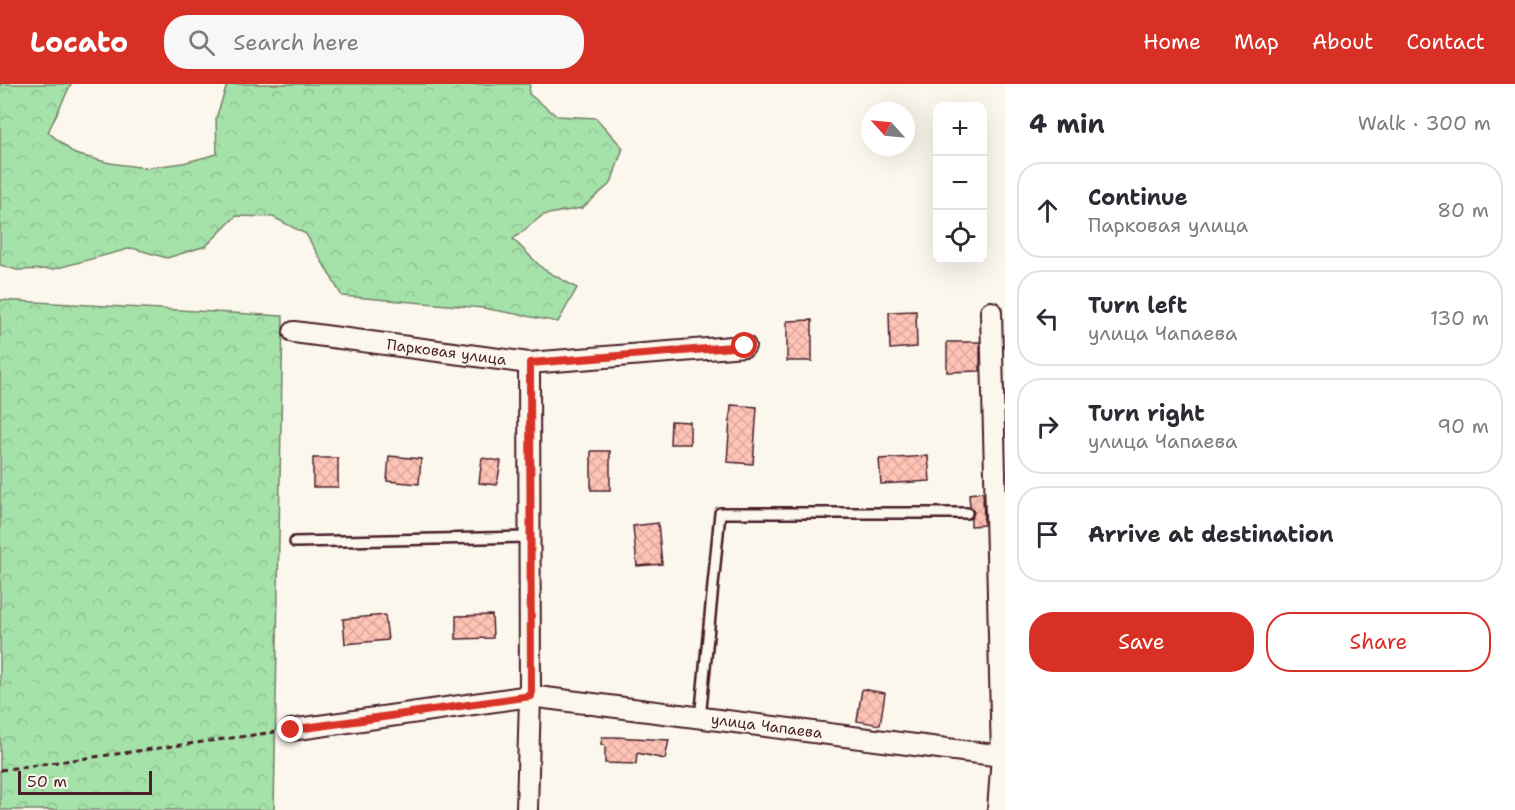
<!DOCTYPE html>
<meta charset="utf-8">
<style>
body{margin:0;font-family:"Shantell Sans",sans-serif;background:#f7f7f7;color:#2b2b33}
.controls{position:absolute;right:18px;top:18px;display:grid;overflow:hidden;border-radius:12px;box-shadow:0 6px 24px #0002}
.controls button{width:54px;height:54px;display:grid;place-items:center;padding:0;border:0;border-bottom:2px solid #e1e1e2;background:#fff;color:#2b2b33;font:30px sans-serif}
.compass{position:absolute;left:861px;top:18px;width:54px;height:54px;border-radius:50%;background:#fff;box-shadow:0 6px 24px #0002;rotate:297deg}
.scale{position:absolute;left:18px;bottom:15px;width:134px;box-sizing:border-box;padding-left:6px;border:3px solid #4a1f2b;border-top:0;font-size:16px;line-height:21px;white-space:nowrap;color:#4a1f2b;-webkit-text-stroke:4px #fbf7ec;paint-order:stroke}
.stop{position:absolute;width:18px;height:18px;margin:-14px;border:4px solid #d93025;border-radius:50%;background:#fff}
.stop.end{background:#d93025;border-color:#fff;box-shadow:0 2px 6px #0008}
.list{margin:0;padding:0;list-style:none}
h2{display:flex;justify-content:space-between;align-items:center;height:78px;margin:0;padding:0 24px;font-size:26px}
h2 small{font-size:20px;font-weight:400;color:#7c7c81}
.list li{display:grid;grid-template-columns:39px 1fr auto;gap:18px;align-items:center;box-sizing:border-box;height:96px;margin:0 12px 12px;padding:0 12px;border:2px solid #e1e1e2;border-radius:24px}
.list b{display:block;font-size:22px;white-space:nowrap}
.list p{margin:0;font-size:20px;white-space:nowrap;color:#7c7c81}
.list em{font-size:20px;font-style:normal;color:#7c7c81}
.actions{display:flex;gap:12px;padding:18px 24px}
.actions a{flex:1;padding:14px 0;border:2px solid #d93025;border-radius:24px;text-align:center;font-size:21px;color:#d93025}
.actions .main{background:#d93025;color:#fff}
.icon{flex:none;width:33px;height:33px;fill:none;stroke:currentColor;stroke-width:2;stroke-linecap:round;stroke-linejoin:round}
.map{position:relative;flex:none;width:1005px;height:726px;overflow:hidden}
header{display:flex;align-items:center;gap:36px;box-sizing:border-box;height:84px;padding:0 30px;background:#d93025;color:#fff}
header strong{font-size:28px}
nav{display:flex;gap:33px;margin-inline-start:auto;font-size:21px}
.search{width:420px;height:54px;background:#f7f7f7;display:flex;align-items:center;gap:15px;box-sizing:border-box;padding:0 21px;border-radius:24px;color:#7c7c81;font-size:22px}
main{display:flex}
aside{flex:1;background:#fff}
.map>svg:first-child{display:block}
.forest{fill:url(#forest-crowns);stroke:#77806a;stroke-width:1.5}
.building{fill:url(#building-cross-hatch);stroke:#4a1f2b;stroke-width:1.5}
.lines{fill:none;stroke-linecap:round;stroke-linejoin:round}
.lane-casing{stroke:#4a1f2b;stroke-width:14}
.street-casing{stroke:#4a1f2b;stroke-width:24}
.path{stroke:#4a1f2b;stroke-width:3;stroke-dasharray:6 4.5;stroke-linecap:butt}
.lane{stroke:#fbf7ec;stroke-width:9}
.street{stroke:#fbf7ec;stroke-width:20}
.route{stroke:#d93025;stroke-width:8}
.labels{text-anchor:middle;stroke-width:6;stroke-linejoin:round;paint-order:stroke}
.street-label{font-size:15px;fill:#4a1f2b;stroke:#fbf7ec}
</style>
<header>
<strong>Locato</strong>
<div class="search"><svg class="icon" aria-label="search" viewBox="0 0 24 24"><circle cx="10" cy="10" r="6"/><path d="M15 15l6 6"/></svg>Search here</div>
<nav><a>Home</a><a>Map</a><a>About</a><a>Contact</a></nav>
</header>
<main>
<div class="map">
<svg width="1005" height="726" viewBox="0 0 1005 726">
<defs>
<pattern id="forest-crowns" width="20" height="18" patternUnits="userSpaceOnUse" patternTransform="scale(1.5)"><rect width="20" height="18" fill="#a4e2a9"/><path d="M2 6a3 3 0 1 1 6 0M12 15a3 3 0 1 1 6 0" fill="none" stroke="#8fc192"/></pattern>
<pattern id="building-cross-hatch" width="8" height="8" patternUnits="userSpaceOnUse" patternTransform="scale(1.5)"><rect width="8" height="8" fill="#ffc4b6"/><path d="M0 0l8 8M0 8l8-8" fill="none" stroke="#dca89d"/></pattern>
</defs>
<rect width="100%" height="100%" fill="#fbf7ec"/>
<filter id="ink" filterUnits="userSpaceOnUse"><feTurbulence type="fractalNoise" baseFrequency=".0167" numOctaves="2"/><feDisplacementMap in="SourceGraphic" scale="12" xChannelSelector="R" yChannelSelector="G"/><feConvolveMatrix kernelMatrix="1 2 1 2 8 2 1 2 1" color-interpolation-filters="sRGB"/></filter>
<g filter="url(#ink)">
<g class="forest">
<path d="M0,0H71L48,48L75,70L110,79L146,84L183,79L217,70L216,34L227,1L235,0H530L529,10L557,32L596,34L623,64L611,99L582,124L543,131L513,155L543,185L577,204L558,238L483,224L342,212L306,150L273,133L236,132L206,162L167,174L132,164L54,185L17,186L0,181Z"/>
<path d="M0,216L283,232L274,726H0Z"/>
</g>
<g class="building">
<path d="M916,227L917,263L890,265L889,228Z"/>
<path d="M812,236V277H787V237Z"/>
<path d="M947,258H980V287L947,288Z"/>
<path d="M731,321L757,323L753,380L727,378Z"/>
<path d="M671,337L690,338V360H670Z"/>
<rect x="591" y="367" width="19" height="39"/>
<path d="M389,372L421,375L419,400L387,397Z"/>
<path d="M928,372L930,397L881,400L879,375Z"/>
<rect x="313" y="374" width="25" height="29"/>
<path d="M482,374L501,377L497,401L479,399Z"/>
<path d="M983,408L984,441L971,442V435L974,428L970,423L969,410Z"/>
<path d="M658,439L662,480L637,482L633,442Z"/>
<path d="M385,531L388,556L345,560L343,535Z"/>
<path d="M492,531L493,554L456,555V532Z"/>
<path d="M862,605L885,609L880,641L857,637Z"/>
<path d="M602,653H615L669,656L665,675L637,669L636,680L605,679V662L601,660Z"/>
</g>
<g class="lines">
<defs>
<g id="lane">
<path d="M295,458L530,453"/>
<path d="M700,635L720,429H967"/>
</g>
<g id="street">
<path d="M991,228L1002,672L998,726"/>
<path id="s1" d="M294,248L529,279L745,262"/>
<path id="s2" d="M291,646L530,612L1002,672"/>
<path d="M527,726L530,612L529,279"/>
</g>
</defs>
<use href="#lane" class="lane-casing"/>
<use href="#street" class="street-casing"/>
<path class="path" d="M0,686L275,648"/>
<use href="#lane" class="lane"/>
<use href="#street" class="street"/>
</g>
</g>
<g class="lines" filter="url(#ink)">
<path class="route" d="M291,646L531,612L530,279L745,262"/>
</g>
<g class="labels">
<g class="street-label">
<text dy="5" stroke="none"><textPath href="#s1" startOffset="154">Парковая улица</textPath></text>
<text dy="5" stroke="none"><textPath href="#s2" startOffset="480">улица Чапаева</textPath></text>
</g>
</g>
</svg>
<div class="controls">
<button>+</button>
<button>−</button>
<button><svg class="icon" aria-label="locate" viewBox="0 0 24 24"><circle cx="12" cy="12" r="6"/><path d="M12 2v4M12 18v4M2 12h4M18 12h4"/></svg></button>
</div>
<svg class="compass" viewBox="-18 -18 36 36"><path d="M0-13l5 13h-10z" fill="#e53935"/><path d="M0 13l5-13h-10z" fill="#7c7c81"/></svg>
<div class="scale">50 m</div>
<div class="stop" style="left:745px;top:262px"></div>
<div class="stop end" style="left:291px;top:646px"></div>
</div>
<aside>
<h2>4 min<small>Walk · 300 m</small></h2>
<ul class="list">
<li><svg class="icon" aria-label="ahead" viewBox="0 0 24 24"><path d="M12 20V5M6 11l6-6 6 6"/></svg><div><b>Continue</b><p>Парковая улица</p></div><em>80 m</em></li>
<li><svg class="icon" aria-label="left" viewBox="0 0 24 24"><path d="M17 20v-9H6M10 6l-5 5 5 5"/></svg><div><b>Turn left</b><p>улица Чапаева</p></div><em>130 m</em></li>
<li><svg class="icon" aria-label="right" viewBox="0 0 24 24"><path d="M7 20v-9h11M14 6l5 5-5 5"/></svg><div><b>Turn right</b><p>улица Чапаева</p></div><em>90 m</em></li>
<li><svg class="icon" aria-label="arrive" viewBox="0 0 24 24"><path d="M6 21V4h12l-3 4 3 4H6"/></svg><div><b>Arrive at destination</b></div></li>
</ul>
<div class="actions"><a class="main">Save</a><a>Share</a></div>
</aside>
</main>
